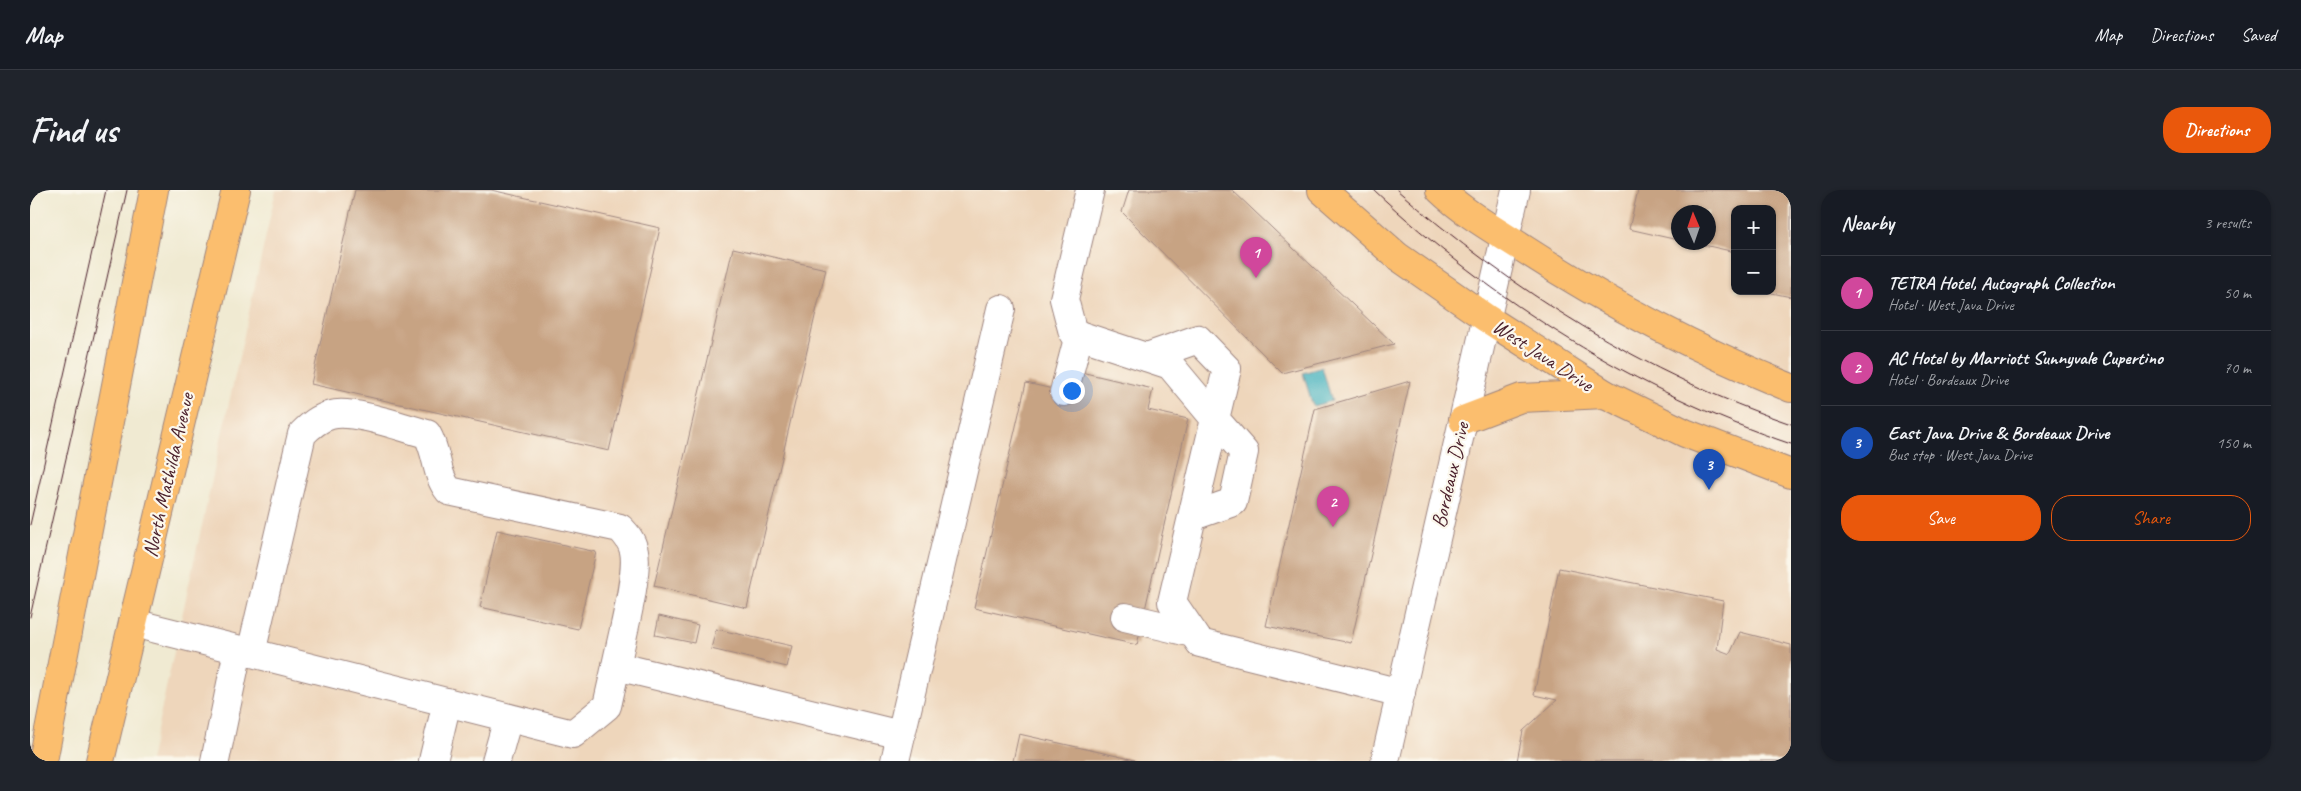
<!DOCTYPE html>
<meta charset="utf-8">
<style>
body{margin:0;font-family:Caveat,sans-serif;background:#20242c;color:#f1f3f6}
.controls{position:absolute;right:15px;top:15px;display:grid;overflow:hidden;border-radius:10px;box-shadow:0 1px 4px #0004}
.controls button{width:45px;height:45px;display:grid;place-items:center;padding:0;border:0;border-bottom:1px solid #363941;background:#171b24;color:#f1f3f6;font:25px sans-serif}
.compass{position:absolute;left:1641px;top:15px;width:45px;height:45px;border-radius:50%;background:#171b24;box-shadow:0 1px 4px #0004;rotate:358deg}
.you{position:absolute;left:1041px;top:200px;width:18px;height:18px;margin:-12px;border:4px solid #fff;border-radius:50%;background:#1a73e8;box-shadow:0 0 0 8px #1a73e833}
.badge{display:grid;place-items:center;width:32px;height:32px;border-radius:50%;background:#ea580c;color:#fff;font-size:16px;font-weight:700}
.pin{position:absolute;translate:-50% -41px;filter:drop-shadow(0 1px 2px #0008)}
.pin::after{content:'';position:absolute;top:26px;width:18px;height:15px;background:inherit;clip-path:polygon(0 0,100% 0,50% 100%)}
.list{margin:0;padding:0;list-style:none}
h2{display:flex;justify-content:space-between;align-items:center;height:65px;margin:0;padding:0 20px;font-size:21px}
h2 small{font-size:16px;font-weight:400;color:#9ea1a6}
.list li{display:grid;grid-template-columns:32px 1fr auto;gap:15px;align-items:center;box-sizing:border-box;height:75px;padding:0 20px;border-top:1px solid #363941}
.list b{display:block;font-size:19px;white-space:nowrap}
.list p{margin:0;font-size:16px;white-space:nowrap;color:#9ea1a6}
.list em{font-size:16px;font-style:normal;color:#9ea1a6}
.actions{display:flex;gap:10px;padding:15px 20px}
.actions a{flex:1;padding:11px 0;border:1px solid #ea580c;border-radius:20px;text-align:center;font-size:18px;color:#ea580c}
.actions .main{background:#ea580c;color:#fff}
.map{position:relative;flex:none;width:1761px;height:571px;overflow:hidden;border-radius:20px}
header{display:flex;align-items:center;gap:30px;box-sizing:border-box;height:70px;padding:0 25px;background:#171b24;border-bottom:1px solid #363941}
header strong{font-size:24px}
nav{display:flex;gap:28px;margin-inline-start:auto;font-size:18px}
.intro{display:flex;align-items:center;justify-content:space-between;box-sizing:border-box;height:120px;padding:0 30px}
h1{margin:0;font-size:35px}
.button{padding:12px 22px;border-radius:20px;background:#ea580c;color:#fff;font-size:18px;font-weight:700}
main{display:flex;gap:30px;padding:0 30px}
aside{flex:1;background:#171b24;border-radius:20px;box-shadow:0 1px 4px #0004}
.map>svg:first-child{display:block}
.built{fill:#eed6bb;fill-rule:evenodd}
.water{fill:#43b1be;stroke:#466874}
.building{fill:#c7a383}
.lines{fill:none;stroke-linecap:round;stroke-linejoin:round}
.minor-casing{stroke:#9d847e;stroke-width:30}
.major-casing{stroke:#9d847e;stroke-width:30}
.minor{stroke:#fff;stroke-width:28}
.major{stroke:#fbbe6e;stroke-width:28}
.tram{stroke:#4a1f2b;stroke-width:1}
.labels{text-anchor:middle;stroke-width:4.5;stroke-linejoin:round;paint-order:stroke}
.street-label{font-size:21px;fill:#4a1f2b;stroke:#fbf7ec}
</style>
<header>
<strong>Map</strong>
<nav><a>Map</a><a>Directions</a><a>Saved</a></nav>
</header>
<div class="intro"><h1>Find us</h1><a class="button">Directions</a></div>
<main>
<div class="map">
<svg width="1761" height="571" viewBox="0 0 1761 571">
<rect width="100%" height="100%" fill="#fbf7ec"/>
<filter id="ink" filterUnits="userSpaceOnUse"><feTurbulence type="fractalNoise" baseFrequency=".02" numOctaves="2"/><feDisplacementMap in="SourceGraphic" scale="10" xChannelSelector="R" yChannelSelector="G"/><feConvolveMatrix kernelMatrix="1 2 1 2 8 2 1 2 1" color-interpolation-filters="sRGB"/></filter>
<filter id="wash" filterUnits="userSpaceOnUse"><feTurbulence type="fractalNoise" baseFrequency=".0096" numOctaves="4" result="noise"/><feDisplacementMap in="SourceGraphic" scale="20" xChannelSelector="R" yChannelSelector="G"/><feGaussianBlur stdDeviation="1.12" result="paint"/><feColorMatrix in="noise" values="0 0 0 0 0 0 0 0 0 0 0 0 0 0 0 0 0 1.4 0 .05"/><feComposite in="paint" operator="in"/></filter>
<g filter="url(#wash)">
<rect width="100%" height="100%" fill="#f0ead2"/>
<path class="built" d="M246,0H1761V571H120ZM1705,19H1742V101H1705ZM1648,22H1678V52H1648Z"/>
<path class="water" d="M1292,177L1302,211L1283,216L1273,183Z"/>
<g id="blocks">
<g class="building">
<path d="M325,0H461L630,38L579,261L281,194Z"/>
<path d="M1099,0H1202L1364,154L1252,183L1092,22Z"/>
<path d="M1608,0H1761V107L1737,102L1742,101V19H1705V62L1665,53L1678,52V22H1648V50L1599,39Z"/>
<path d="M703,58L796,79L717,418L624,396Z"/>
<path d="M1051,182L1123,199L1118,220L1158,229L1107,455L944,418L996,193L1046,204Z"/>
<path d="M1380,191L1321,453L1236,436L1285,219Z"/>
<path d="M467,340L566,362L548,439L450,417Z"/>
<path d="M1529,378L1693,411L1687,459L1700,464L1710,442L1761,455V571H1487L1493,541L1527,510L1504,505Z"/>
<path d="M629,426L668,435L664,453L625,445Z"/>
<path d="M686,439L762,456L757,477L681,459Z"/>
<path d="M989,544L1105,570V571H983Z"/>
</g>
</g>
</g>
<g filter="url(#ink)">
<use href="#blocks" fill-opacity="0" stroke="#9d847e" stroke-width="1"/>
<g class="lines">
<defs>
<g id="minor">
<path d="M1060,0L1034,109L1043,143L1140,175L1185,229L1142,412L1170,453L1371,503"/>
<path d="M1117,167L1168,149L1197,179L1185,229L1214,262L1203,312L1163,326"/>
<path d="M1034,202L1049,145"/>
<path d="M1095,427L1163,443"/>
<path d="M103,433L543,544L577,516L586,476L871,545L971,119"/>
<path d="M221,463L272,244C281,235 289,228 301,225C323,219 374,238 397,244C408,263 405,284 419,301L590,338C597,345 602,351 604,361C609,385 591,450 586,476"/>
<path d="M185,571L208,460"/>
<path d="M403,571L417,512"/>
<path d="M466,571L478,528"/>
<path d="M865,571L871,545"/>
<path d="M1355,571L1486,0"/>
</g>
<g id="major">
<path d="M1292,0L1367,66L1456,128L1575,204L1655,243L1761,284"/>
<path d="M1410,0C1434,23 1466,41 1494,59C1579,114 1668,160 1761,198"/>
<path d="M1433,230L1491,208L1575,204"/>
<path d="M13,571L124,0"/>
<path d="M70,571L206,0"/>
</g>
</defs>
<use href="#minor" class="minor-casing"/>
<use href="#major" class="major-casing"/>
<use href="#minor" class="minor"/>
<use href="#major" class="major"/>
<g class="tram">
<path d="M1344,0C1462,111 1607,202 1761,254"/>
<path d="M1367,0C1482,100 1616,185 1761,234"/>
<path d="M0,335L76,0"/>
<path d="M0,427L97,0"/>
</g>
</g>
</g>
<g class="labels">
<g class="street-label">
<text transform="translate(1513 165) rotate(33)" y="7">West Java Drive</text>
<text transform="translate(138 285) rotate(-77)" y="7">North Mathilda Avenue</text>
<text transform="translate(1420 285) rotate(-77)" y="7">Bordeaux Drive</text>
</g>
</g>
</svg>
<div class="controls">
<button>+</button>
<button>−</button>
</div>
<svg class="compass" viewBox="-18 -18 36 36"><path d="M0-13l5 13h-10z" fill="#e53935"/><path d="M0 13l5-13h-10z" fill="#9ea1a6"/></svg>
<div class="you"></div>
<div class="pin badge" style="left:1226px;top:88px;background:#d1479c">1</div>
<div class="pin badge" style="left:1303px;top:337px;background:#d1479c">2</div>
<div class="pin badge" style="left:1679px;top:300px;background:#1a4fb4">3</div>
</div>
<aside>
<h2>Nearby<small>3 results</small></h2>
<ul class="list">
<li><span class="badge" style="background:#d1479c">1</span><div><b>TETRA Hotel, Autograph Collection</b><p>Hotel · West Java Drive</p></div><em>50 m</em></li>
<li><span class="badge" style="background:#d1479c">2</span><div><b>AC Hotel by Marriott Sunnyvale Cupertino</b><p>Hotel · Bordeaux Drive</p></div><em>70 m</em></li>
<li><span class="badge" style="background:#1a4fb4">3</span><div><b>East Java Drive &amp; Bordeaux Drive</b><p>Bus stop · West Java Drive</p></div><em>150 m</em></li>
</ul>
<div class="actions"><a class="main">Save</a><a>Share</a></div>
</aside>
</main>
